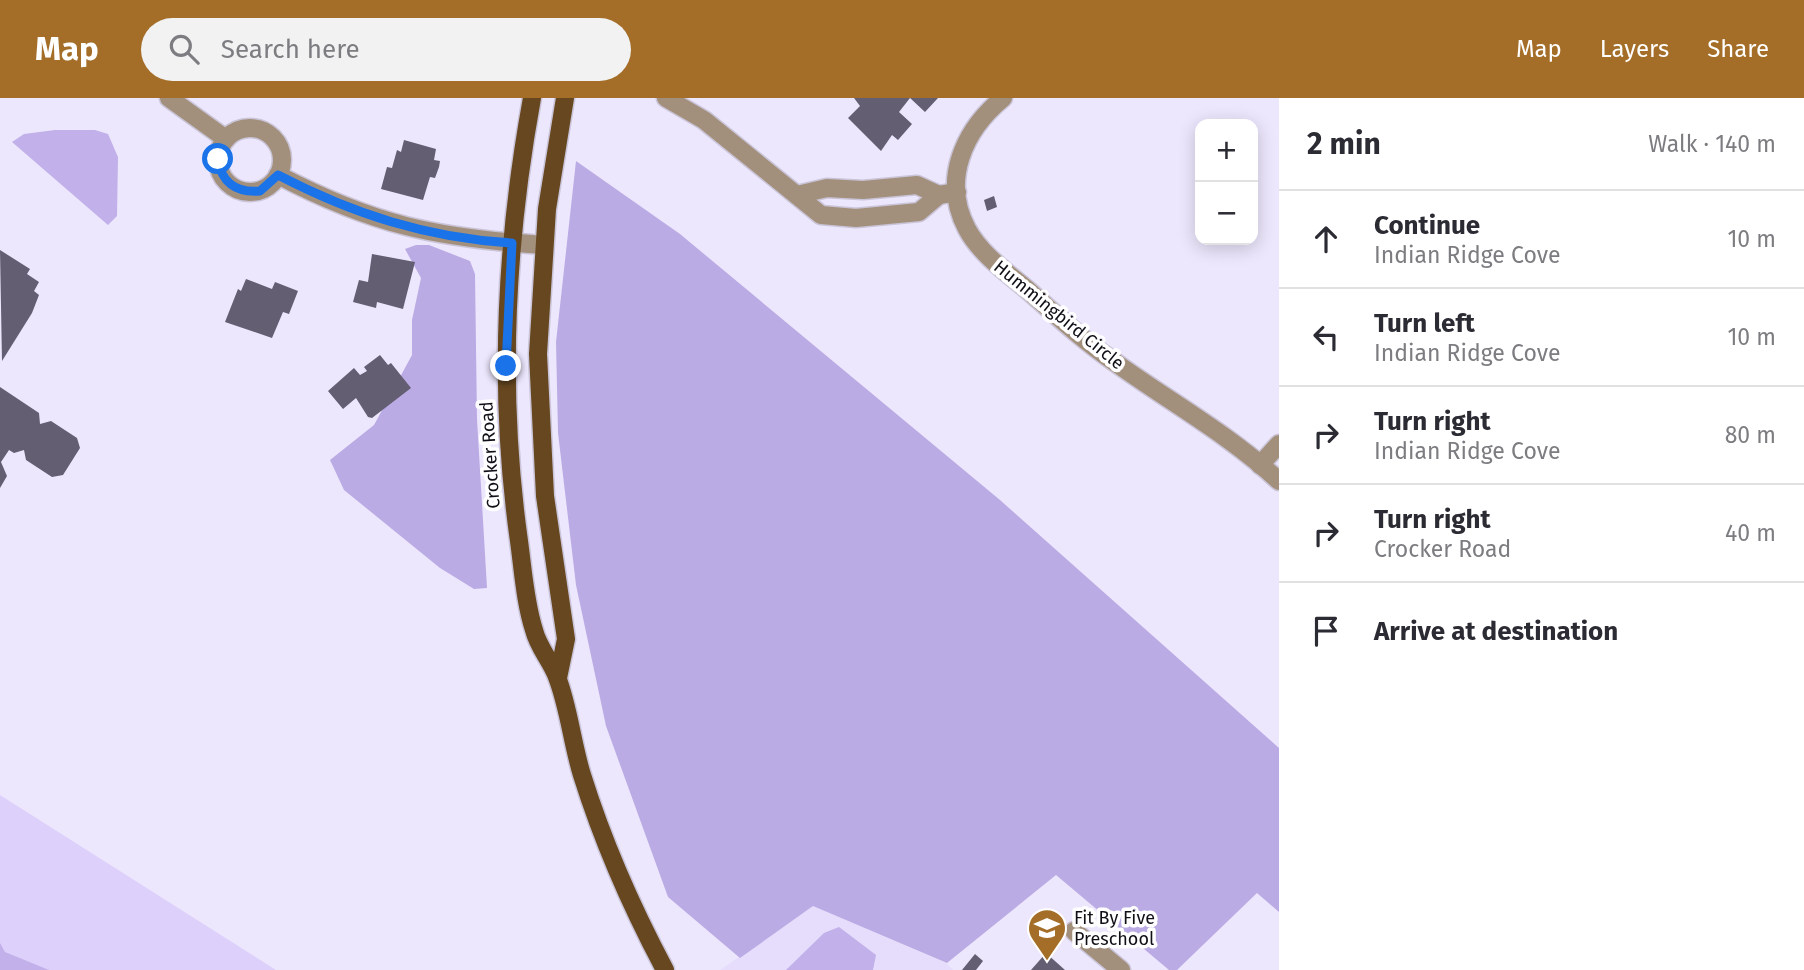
<!DOCTYPE html>
<meta charset="utf-8">
<style>
body{margin:0;font-family:"Fira Sans",sans-serif;background:#f2f2f3;color:#2b2b33}
.controls{position:absolute;right:21px;top:21px;display:grid;overflow:hidden;border-radius:14px;box-shadow:0 4px 18px #0003}
.controls button{width:63px;height:63px;display:grid;place-items:center;padding:0;border:0;border-bottom:2px solid #e1e1e2;background:#fff;color:#2b2b33;font:35px sans-serif}
.stop{position:absolute;width:21px;height:21px;margin:-16px;border:5px solid #1a73e8;border-radius:50%;background:#fff}
.stop.end{background:#1a73e8;border-color:#fff;box-shadow:0 2px 7px #0008}
.list{margin:0;padding:0;list-style:none}
h2{display:flex;justify-content:space-between;align-items:center;height:91px;margin:0;padding:0 28px;font-size:30px}
h2 small{font-size:23px;font-weight:400;color:#7c7c81}
.list li{display:grid;grid-template-columns:46px 1fr auto;gap:21px;align-items:center;box-sizing:border-box;height:98px;padding:0 28px;border-top:2px solid #e1e1e2}
.list b{display:block;font-size:26px;white-space:nowrap}
.list p{margin:0;font-size:23px;white-space:nowrap;color:#7c7c81}
.list em{font-size:23px;font-style:normal;color:#7c7c81}
.icon{flex:none;width:38px;height:38px;fill:none;stroke:currentColor;stroke-width:2;stroke-linecap:round;stroke-linejoin:round}
.map{position:relative;flex:none;width:1279px;height:872px;overflow:hidden}
header{display:flex;align-items:center;gap:42px;box-sizing:border-box;height:98px;padding:0 35px;background:#a46e29;color:#fff}
header strong{font-size:33px}
nav{display:flex;gap:38px;margin-inline-start:auto;font-size:24px}
.search{width:490px;height:63px;background:#f2f2f3;display:flex;align-items:center;gap:18px;box-sizing:border-box;padding:0 24px;border-radius:38px;color:#7c7c81;font-size:26px}
main{display:flex}
aside{flex:1;background:#fff}
.map>svg:first-child{display:block}
.built{fill:#e5ddfb}
.green{fill:#ddd1fb}
.forest{fill:#bbabe4}
.water{fill:#c1b0e9}
.building{fill:#635e71}
.lines{fill:none;stroke-linecap:round;stroke-linejoin:round}
.minor-casing{stroke:#cac4d8;stroke-width:21}
.major-casing{stroke:#cac4d8;stroke-width:21}
.minor{stroke:#a3907c;stroke-width:18}
.major{stroke:#674720;stroke-width:18}
.route{stroke:#1a73e8;stroke-width:9}
.labels{text-anchor:middle;stroke-width:7;stroke-linejoin:round;paint-order:stroke}
.street-label{font-size:18px;fill:#110f16;stroke:#fff}
.poi-label{font-size:18px;fill:#110f16;stroke:#fff;text-anchor:start}
</style>
<header>
<strong>Map</strong>
<div class="search"><svg class="icon" aria-label="search" viewBox="0 0 24 24"><circle cx="10" cy="10" r="6"/><path d="M15 15l6 6"/></svg>Search here</div>
<nav><a>Map</a><a>Layers</a><a>Share</a></nav>
</header>
<main>
<div class="map">
<svg width="1279" height="872" viewBox="0 0 1279 872">
<rect width="100%" height="100%" fill="#ede7fd"/>
<path class="built" d="M813,808L946,865L953,872H720Z"/>
<path class="green" d="M0,697L276,872H0Z"/>
<g class="forest">
<path d="M576,63L680,136L1000,402L1279,650V814L1257,795L1177,872H1169L1056,777L947,865L813,808L740,860L668,799L606,628L576,487L558,335L556,244Z"/>
<path d="M416,147H429L470,163L475,176L477,321L487,490L474,491L440,470L344,392L330,362L374,327L412,257V222L421,180L405,151Z"/>
</g>
<g class="water">
<path d="M55,32H95L108,36L118,59L117,118L108,127L12,44L24,36Z"/>
<path d="M839,829L876,857L873,872H786L824,835Z"/>
<path d="M0,845L5,854L49,872H0Z"/>
</g>
<g class="building">
<path d="M854,0H938L925,14L910,0L899,14L912,26L898,42L892,37L881,53L848,20L860,8Z"/>
<path d="M404,42L436,51L434,62L440,63L439,69L435,80L430,79L423,102L381,91L387,69L392,70L397,52L401,54Z"/>
<path d="M994,98L997,109L987,113L984,102Z"/>
<path d="M0,152L30,171L27,176L39,184L34,193L39,197L32,215L2,263Z"/>
<path d="M372,156L415,164L403,211L377,204L376,210L353,204L359,182L368,184Z"/>
<path d="M246,181L272,191L275,184L298,193L289,216L283,214L272,240L225,224L238,191L241,193Z"/>
<path d="M380,257L388,267L391,265L411,290L372,320L368,319L356,300L343,311L328,293L354,270L360,277L367,273L364,269Z"/>
<path d="M0,289L39,315L40,326L51,323L77,340L80,350L63,377L52,379L26,362L24,352L14,355L9,352L1,364L7,378L0,390Z"/>
<path d="M1046,855L1065,872H1031Z"/>
<path d="M975,856L983,863L976,872H962Z"/>
</g>
<g class="lines">
<defs>
<g id="minor">
<path d="M169,0L226,41"/>
<path d="M666,0L704,22L821,117L856,120L919,114L939,97L957,94"/>
<path d="M1003,0C964,32 941,82 967,131C981,157 1008,175 1030,194C1058,219 1085,244 1116,265C1170,304 1230,337 1279,383"/>
<circle cx="250" cy="62" r="32"/>
<path d="M278,77C373,127 437,140 544,147"/>
<path d="M797,97L827,90L863,92L917,87L939,97"/>
<path d="M1260,367L1279,346"/>
<path d="M1074,833L1121,872"/>
</g>
<g id="major">
<path d="M532,0C505,147 498,295 519,443C523,472 525,504 534,532C538,549 551,563 557,579C569,610 572,645 582,677C603,744 632,810 665,872"/>
<path d="M558,580L566,541L545,398L538,256L547,111L565,0"/>
</g>
</defs>
<use href="#minor" class="minor-casing"/>
<use href="#major" class="major-casing"/>
<use href="#minor" class="minor"/>
<use href="#major" class="major"/>
</g>
<g class="lines">
<path class="route" d="M218,61C221,84 236,95 260,93L278,77C353,116 427,140 512,145L506,268"/>
</g>
<defs>
<symbol id="school-pin" viewBox="-11 -11 22 30"><path d="M0 17L-7.5 6A9.5 9.5 0 1 1 7.5 6Z" fill="#a46e29" stroke="#fff"/><path d="M0-5L7-2L0 1L-7-2ZM-4 1L0 2.5L4 1V4Q0 6-4 4Z" fill="#fff"/></symbol>
</defs>
<g fill-rule="evenodd">
<use href="#school-pin" x="1025" y="808" width="44" height="60"/>
</g>
<g class="labels">
<g class="street-label">
<text transform="translate(1059 217) rotate(39)" y="6">Hummingbird Circle</text>
<text transform="translate(490 357) rotate(-94)" y="6">Crocker Road</text>
</g>
<g class="poi-label">
<text x="1074" y="826">Fit By Five<tspan x="1074" dy="21">Preschool</tspan></text>
</g>
</g>
</svg>
<div class="controls">
<button>+</button>
<button>−</button>
</div>
<div class="stop" style="left:218px;top:61px"></div>
<div class="stop end" style="left:506px;top:268px"></div>
</div>
<aside>
<h2>2 min<small>Walk · 140 m</small></h2>
<ul class="list">
<li><svg class="icon" aria-label="ahead" viewBox="0 0 24 24"><path d="M12 20V5M6 11l6-6 6 6"/></svg><div><b>Continue</b><p>Indian Ridge Cove</p></div><em>10 m</em></li>
<li><svg class="icon" aria-label="left" viewBox="0 0 24 24"><path d="M17 20v-9H6M10 6l-5 5 5 5"/></svg><div><b>Turn left</b><p>Indian Ridge Cove</p></div><em>10 m</em></li>
<li><svg class="icon" aria-label="right" viewBox="0 0 24 24"><path d="M7 20v-9h11M14 6l5 5-5 5"/></svg><div><b>Turn right</b><p>Indian Ridge Cove</p></div><em>80 m</em></li>
<li><svg class="icon" aria-label="right" viewBox="0 0 24 24"><path d="M7 20v-9h11M14 6l5 5-5 5"/></svg><div><b>Turn right</b><p>Crocker Road</p></div><em>40 m</em></li>
<li><svg class="icon" aria-label="arrive" viewBox="0 0 24 24"><path d="M6 21V4h12l-3 4 3 4H6"/></svg><div><b>Arrive at destination</b></div></li>
</ul>
</aside>
</main>
